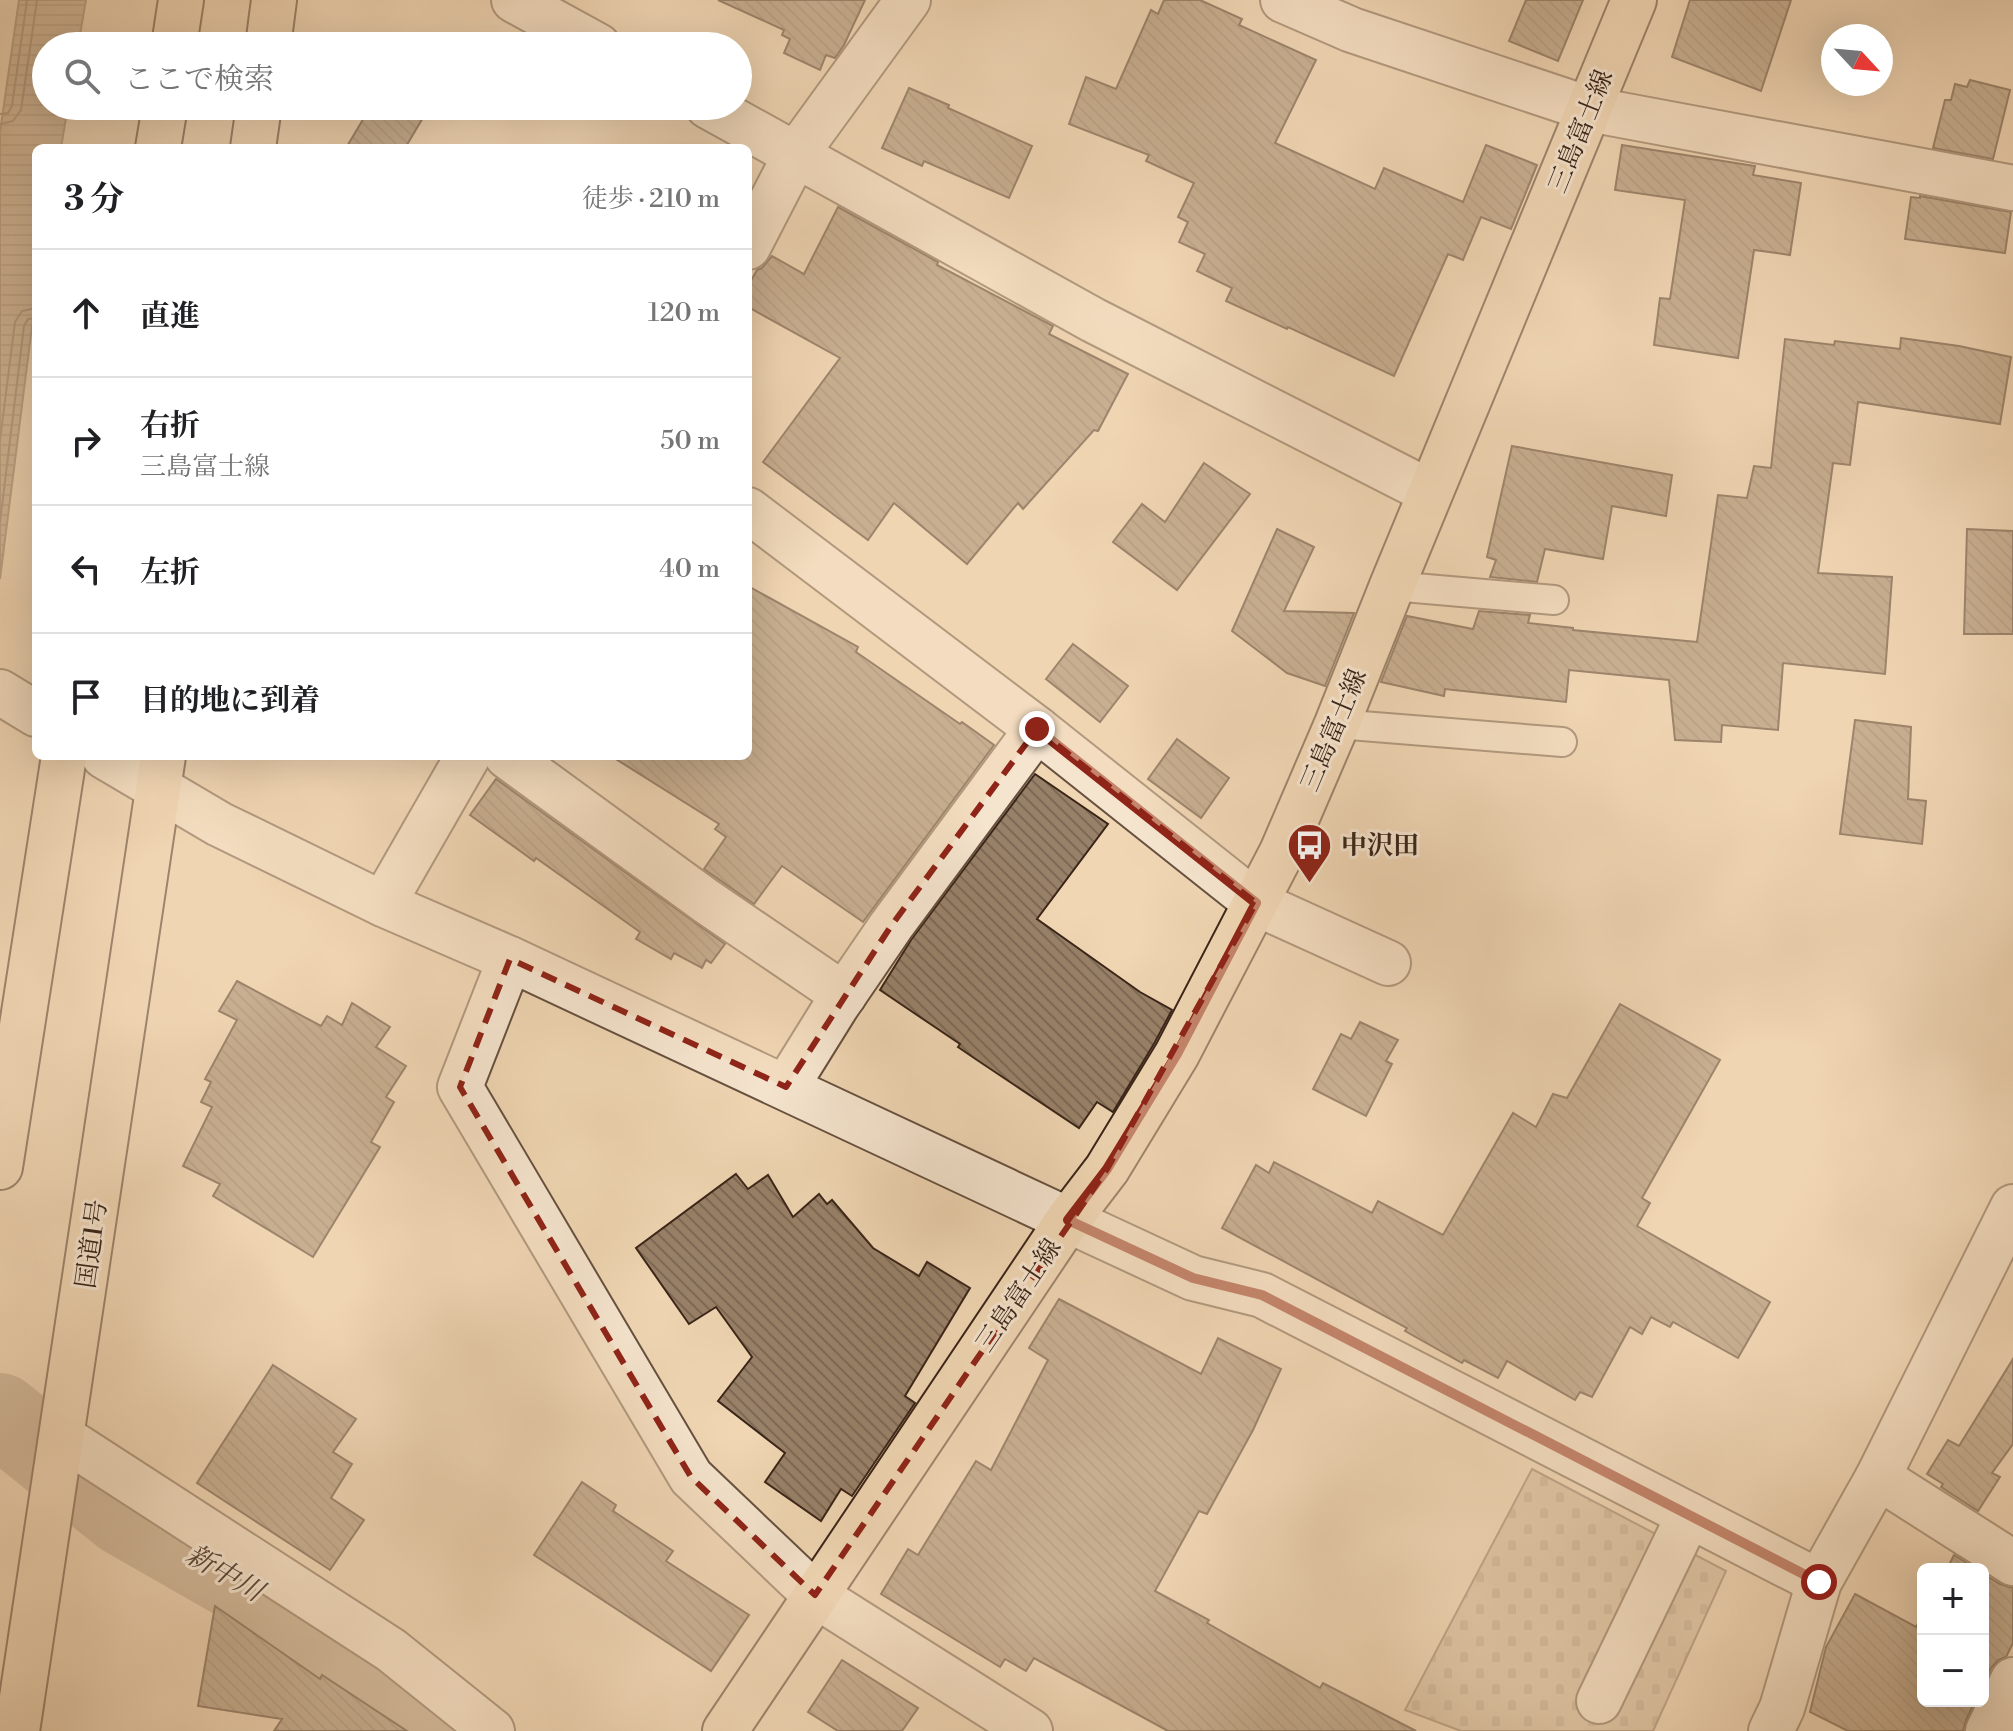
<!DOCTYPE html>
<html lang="ja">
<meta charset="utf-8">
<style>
body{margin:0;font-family:"Libre Bodoni","Noto Serif JP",serif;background:#f2f2f2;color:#202124}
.controls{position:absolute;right:24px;bottom:24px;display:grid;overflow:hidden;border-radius:12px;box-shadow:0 8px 32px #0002}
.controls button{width:72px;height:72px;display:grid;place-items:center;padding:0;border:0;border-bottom:2px solid #e0e0e0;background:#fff;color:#202124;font:40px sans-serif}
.compass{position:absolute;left:1821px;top:24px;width:72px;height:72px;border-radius:50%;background:#fff;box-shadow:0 8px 32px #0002;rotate:116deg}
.stop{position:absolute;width:24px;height:24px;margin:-18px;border:6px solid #8f2418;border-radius:50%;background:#fff}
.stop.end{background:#8f2418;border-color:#fff;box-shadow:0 2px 8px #0008}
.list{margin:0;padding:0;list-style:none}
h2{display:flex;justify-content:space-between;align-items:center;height:104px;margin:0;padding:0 32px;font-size:34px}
h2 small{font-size:26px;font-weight:400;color:#757577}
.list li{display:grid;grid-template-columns:52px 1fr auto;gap:24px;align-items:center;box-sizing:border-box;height:128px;padding:0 32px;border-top:2px solid #e0e0e0}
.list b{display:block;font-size:30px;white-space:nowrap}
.list p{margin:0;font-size:26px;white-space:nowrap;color:#757577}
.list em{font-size:26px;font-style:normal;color:#757577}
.icon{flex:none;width:44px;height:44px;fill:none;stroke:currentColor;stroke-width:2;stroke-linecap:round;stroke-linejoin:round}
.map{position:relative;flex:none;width:2013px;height:1731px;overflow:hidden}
.search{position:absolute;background:#fff;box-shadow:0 8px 32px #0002;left:32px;top:32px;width:720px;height:88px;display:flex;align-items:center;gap:20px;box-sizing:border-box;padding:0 28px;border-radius:44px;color:#757577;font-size:30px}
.panel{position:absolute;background:#fff;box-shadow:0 8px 32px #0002;left:32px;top:144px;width:720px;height:616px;border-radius:12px}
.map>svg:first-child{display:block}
.cemetery{fill:url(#cemetery-stones);stroke:#856e58;stroke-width:2}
.water{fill:url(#water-rules);stroke:#826a55;stroke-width:2}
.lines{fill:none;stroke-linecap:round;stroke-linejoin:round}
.shore{stroke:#765e4b;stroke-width:2}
.river{stroke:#b2997e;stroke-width:84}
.building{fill:url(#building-back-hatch);stroke:#392418;stroke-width:2}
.service-casing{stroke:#67503f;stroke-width:32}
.minor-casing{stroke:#67503f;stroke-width:48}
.tertiary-casing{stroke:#67503f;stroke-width:48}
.primary-casing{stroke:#392418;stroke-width:48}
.trunk-casing{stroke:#392418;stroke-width:48}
.service{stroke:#f5e4ce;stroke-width:28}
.minor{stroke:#f5e4ce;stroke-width:44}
.tertiary{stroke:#f5e4ce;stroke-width:44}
.primary{stroke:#f0d6b3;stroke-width:44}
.trunk{stroke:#f0d6b3;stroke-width:44}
.route{stroke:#8f2418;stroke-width:10}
.marked{fill:none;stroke:#8f2418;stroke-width:6;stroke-dasharray:16 10;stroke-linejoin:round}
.labels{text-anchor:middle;stroke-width:6;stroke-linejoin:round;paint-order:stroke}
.street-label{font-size:26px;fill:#392418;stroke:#f5e4ce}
.poi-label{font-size:26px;font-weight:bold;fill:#392418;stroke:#f5e4ce;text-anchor:start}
.water-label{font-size:28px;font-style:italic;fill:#5d4737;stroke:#f5e4ce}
</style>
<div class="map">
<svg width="2013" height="1731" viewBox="0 0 2013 1731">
<defs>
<pattern id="cemetery-stones" width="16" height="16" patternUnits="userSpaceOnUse" patternTransform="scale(2)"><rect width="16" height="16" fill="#d1b899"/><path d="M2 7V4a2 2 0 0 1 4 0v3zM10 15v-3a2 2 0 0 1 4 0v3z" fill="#b49e83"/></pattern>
<pattern id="water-rules" width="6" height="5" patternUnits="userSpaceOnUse" patternTransform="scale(2)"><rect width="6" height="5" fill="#b2997e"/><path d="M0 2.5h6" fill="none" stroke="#927d66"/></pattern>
<pattern id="building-back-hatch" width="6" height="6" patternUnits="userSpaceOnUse" patternTransform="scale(2)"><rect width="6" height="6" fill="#988169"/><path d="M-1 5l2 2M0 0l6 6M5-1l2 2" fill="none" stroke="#7d6955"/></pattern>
</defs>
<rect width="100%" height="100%" fill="#f0d6b3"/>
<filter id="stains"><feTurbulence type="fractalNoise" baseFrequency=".0025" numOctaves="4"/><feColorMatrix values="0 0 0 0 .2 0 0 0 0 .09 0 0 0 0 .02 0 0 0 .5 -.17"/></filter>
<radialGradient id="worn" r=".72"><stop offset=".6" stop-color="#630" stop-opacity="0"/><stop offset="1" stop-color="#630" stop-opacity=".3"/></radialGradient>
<path class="cemetery" d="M1532,1469L1726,1571L1653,1731H1461L1405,1710Z"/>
<path class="water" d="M19,0H86L78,46H46V106H68L61,148H36V295L0,579V132Z"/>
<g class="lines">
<g class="shore">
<path d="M0,114L8,113L12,106L27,0"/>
<path d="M0,124L13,121L21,110L37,0"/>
<path d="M0,440L15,322L22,311L36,308"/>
<path d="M0,522L24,326L28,319L36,318"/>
</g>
<path class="river" d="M0,1415L124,1514L269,1597L448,1731"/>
</g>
<g class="building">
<path d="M718,0H865L844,45L835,58L826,55L820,70L784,53L790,39L782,35L784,30Z"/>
<path d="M1164,0H1200L1242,19L1239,25L1316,60L1275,143L1375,189L1384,168L1463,202L1486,145L1537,165L1511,229L1481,217L1463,260L1448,254L1394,376L1288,327L1287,329L1226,301L1232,288L1197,271L1205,254L1179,242L1188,222L1178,217L1194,183L1146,161L1149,155L1069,124L1086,77L1116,89L1151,10L1158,14Z"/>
<path d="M1526,0H1583L1558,61L1509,41Z"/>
<path d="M1690,0H1791L1761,91L1672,57Z"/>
<path d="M1970,80L2010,90L1993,159L1933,148L1945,100H1951L1955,84L1967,87Z"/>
<path d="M909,88L949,105L948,108L1032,146L1009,198L924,161L922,166L882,148Z"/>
<path d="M371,106H430L405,148H346Z"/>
<path d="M1622,145L1755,166L1753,175L1801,183L1790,255L1754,250L1738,358L1654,345L1660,298L1670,299L1685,200L1615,190Z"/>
<path d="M1920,196L2011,212L2005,253L1905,239L1911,197L1920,198Z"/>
<path d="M838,207L938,262L937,265L1053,326L1049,334L1128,374L1098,431L1094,430L1023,509L1018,503L967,564L894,503L868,540L763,462L840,358L748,307V286L757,270L762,268L772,256L804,274Z"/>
<path d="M1901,338L1959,346L2011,357L2000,424L1858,402L1850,465L1833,463L1818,573L1892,577L1885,674L1783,663L1778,730L1722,725L1721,742L1675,740L1669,680L1569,670L1566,702L1445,689L1444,696L1381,682L1407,616L1473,629L1479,611L1530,615L1528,623L1573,628V630L1697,642L1718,495L1747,498L1754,466L1771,468L1785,339L1834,345L1835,341L1900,349Z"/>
<path d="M1512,446L1672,475L1666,516L1612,506L1603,559L1545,549L1537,582L1490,577L1496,560L1487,557Z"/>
<path d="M1204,463L1250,494L1177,590L1113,542L1142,504L1165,522Z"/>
<path d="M1277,529L1314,547L1284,611L1354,613L1325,686L1287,673L1232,631Z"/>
<path d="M1967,529L2013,531V634H1964Z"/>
<path d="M748,586L858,647L856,652L960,724L962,722L994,745L863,922L782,866L754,904L704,869L726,837L715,829L719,824L611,756H748Z"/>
<path d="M1073,644L1128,686L1100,722L1046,679Z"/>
<path d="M1855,720L1911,727L1908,799L1926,801L1922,844L1840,834Z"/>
<path d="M1177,739L1229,778L1201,818L1148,779Z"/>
<path d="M1035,774L1108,824L1037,919L1140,992L1172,1010L1155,1042L1113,1112L1097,1102L1079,1128L977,1060L958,1047L960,1044L880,990L911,940Z"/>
<path d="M496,779L725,944L711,963L706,960L702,968L674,953L671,959L636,939L640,932L536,858L534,861L470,815Z"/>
<path d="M237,981L321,1026L327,1016L342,1025L352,1003L390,1027L376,1047L406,1066L386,1097L394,1102L371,1142L380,1147L313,1257L213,1196L220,1184L183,1166L212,1107L201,1102L211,1082L205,1079L237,1020L219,1011Z"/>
<path d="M1620,1004L1720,1060L1642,1198L1650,1203L1637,1226L1770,1302L1738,1358L1673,1322L1670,1327L1651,1317L1642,1334L1630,1327L1592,1397L1580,1392L1575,1400L1507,1361L1498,1378L1464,1360L1462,1363L1405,1331L1407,1328L1222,1228L1256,1165L1269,1173L1274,1162L1372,1213L1378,1201L1443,1235L1513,1113L1536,1127L1553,1094L1567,1098Z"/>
<path d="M1360,1022L1398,1040L1386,1061L1392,1064L1366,1116L1313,1089L1341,1034L1351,1039Z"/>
<path d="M736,1174L748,1189L768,1175L793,1217L819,1194L827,1204L832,1200L873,1248L919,1276L927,1262L970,1288L905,1396L915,1403L852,1496L841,1489L821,1521L765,1482L785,1453L718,1401L752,1357L716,1307L689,1324L636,1248Z"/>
<path d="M1059,1299L1201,1374L1218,1338L1281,1369L1253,1430L1207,1514L1199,1511L1155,1591L1209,1620L1207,1623L1320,1688L1323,1683L1416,1731H1168L1034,1658L1026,1671L1005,1659L1000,1667L881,1594L908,1549L918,1555L976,1461L991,1470L1048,1360L1029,1348Z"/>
<path d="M2013,1359V1444L1992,1473L2000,1477L1978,1511L1941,1487L1943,1484L1927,1474L1948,1440L1959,1446Z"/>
<path d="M273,1365L356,1419L333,1452L352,1464L331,1498L364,1520L330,1570L197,1483Z"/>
<path d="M582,1482L616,1505L613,1511L673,1551L666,1561L749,1615L711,1671L534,1555Z"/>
<path d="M1954,1555L1976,1569H1947Z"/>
<path d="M1983,1574L2000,1584L2013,1588V1643L2006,1657L1998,1660L1991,1668L1983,1684Z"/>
<path d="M1855,1594L1916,1627L1923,1614V1701H1975L1966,1720L1963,1731H1848L1810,1712L1826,1647Z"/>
<path d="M215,1606L320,1679L322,1675L407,1731H274L282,1719L198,1706Z"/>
<path d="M842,1660L918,1708L902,1731H838L808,1712Z"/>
</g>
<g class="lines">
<defs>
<g id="service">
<path d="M1392,586L1554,600"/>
<path d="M1337,724L1562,742"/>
</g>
<g id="minor">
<path d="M1283,0L1352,30L1589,109L2013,188"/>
<path d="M748,247L796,154L908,0"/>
<path d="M748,510L1037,729L1256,903L1388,963"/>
<path d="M507,756L706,901L844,995"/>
<path d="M383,904L468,756"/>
<path d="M510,959L460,1087L691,1477L815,1595L1030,1731"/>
<path d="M786,1087L837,1005L891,926L1037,729"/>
<path d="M1068,1220L1193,1278L1262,1295L1819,1582"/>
<path d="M62,1437L391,1650L492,1731"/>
<path d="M1878,1477L2013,1563"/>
<path d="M1599,1701L1689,1515"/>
<path d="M1771,1731L1782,1708L1819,1582L1878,1477L2013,1207"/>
<path d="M1988,1731L2013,1680"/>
</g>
<g id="tertiary">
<path d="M514,0L598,46"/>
<path d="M708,106L1093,320L1430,492"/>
<path d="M0,692L36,714"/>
<path d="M104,756L219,824L383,904L510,959L1068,1220"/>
</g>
<path id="primary" d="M725,1731L1068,1220L1107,1169L1177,1054L1282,852L1337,724L1392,586L1634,0"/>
<g id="trunk">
<path d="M174,46L181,0"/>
<path d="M268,46L274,0"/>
<path d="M158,148L165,106"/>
<path d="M253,148L259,106"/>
<path d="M0,1167L64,756"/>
<path d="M17,1731L163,756"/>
</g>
</defs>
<use href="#service" class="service-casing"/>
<use href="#minor" class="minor-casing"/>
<use href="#tertiary" class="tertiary-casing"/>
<use href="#primary" class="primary-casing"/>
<use href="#trunk" class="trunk-casing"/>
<use href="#service" class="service"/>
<use href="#minor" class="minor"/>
<use href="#tertiary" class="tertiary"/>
<use href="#primary" class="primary"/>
<use href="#trunk" class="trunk"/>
</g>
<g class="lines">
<path class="route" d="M1037,729L1256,903L1177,1054L1107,1169L1068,1220L1193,1278L1262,1295L1819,1582"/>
</g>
<path d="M0 0H2013V1731H0ZM1037,729L1256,903L1107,1169L815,1595L691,1477L460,1087L510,959L786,1087L891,926Z" fill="#f0d6b3" fill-opacity=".55" fill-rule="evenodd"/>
<path class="marked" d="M1037,729L1256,903L1107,1169L815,1595L691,1477L460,1087L510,959L786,1087L891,926Z"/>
<defs>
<symbol id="bus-pin" viewBox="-11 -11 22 30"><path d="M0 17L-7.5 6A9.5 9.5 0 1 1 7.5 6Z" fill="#8f2418" stroke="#f5e4ce"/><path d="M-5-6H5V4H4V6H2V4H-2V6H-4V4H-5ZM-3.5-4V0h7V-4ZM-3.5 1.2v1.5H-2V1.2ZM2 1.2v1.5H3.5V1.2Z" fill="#fff"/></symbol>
</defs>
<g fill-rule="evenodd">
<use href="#bus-pin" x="1284" y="820" width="51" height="69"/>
</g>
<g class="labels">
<g class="street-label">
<text transform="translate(1580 131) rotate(-68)" y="9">三島富士線</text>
<text transform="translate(1333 730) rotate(-67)" y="9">三島富士線</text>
<text transform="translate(91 1244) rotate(-82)" y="9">国道1号</text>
<text transform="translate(1018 1295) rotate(-56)" y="9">三島富士線</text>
</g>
<g class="poi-label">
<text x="1341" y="854">中沢田</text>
</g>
<g class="water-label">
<text transform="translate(225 1572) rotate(30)" y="10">新中川</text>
</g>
</g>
<rect width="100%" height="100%" filter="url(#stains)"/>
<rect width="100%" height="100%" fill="url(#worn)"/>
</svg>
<div class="controls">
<button>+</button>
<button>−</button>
</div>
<svg class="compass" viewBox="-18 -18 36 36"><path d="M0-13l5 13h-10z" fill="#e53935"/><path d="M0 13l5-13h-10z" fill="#757577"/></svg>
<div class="stop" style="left:1819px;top:1582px"></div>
<div class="stop end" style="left:1037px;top:729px"></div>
<div class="search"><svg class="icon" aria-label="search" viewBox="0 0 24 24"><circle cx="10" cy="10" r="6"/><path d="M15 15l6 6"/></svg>ここで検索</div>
<section class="panel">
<h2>3 分<small>徒歩 · 210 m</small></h2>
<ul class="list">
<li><svg class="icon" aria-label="ahead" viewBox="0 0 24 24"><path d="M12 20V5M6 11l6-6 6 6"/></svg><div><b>直進</b></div><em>120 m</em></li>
<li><svg class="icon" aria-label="right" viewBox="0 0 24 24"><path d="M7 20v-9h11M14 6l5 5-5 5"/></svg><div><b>右折</b><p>三島富士線</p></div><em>50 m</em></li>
<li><svg class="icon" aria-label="left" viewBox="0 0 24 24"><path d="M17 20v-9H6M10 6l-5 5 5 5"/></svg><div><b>左折</b></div><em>40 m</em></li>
<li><svg class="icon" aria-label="arrive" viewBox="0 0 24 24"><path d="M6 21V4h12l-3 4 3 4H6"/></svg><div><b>目的地に到着</b></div></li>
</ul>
</section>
</div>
